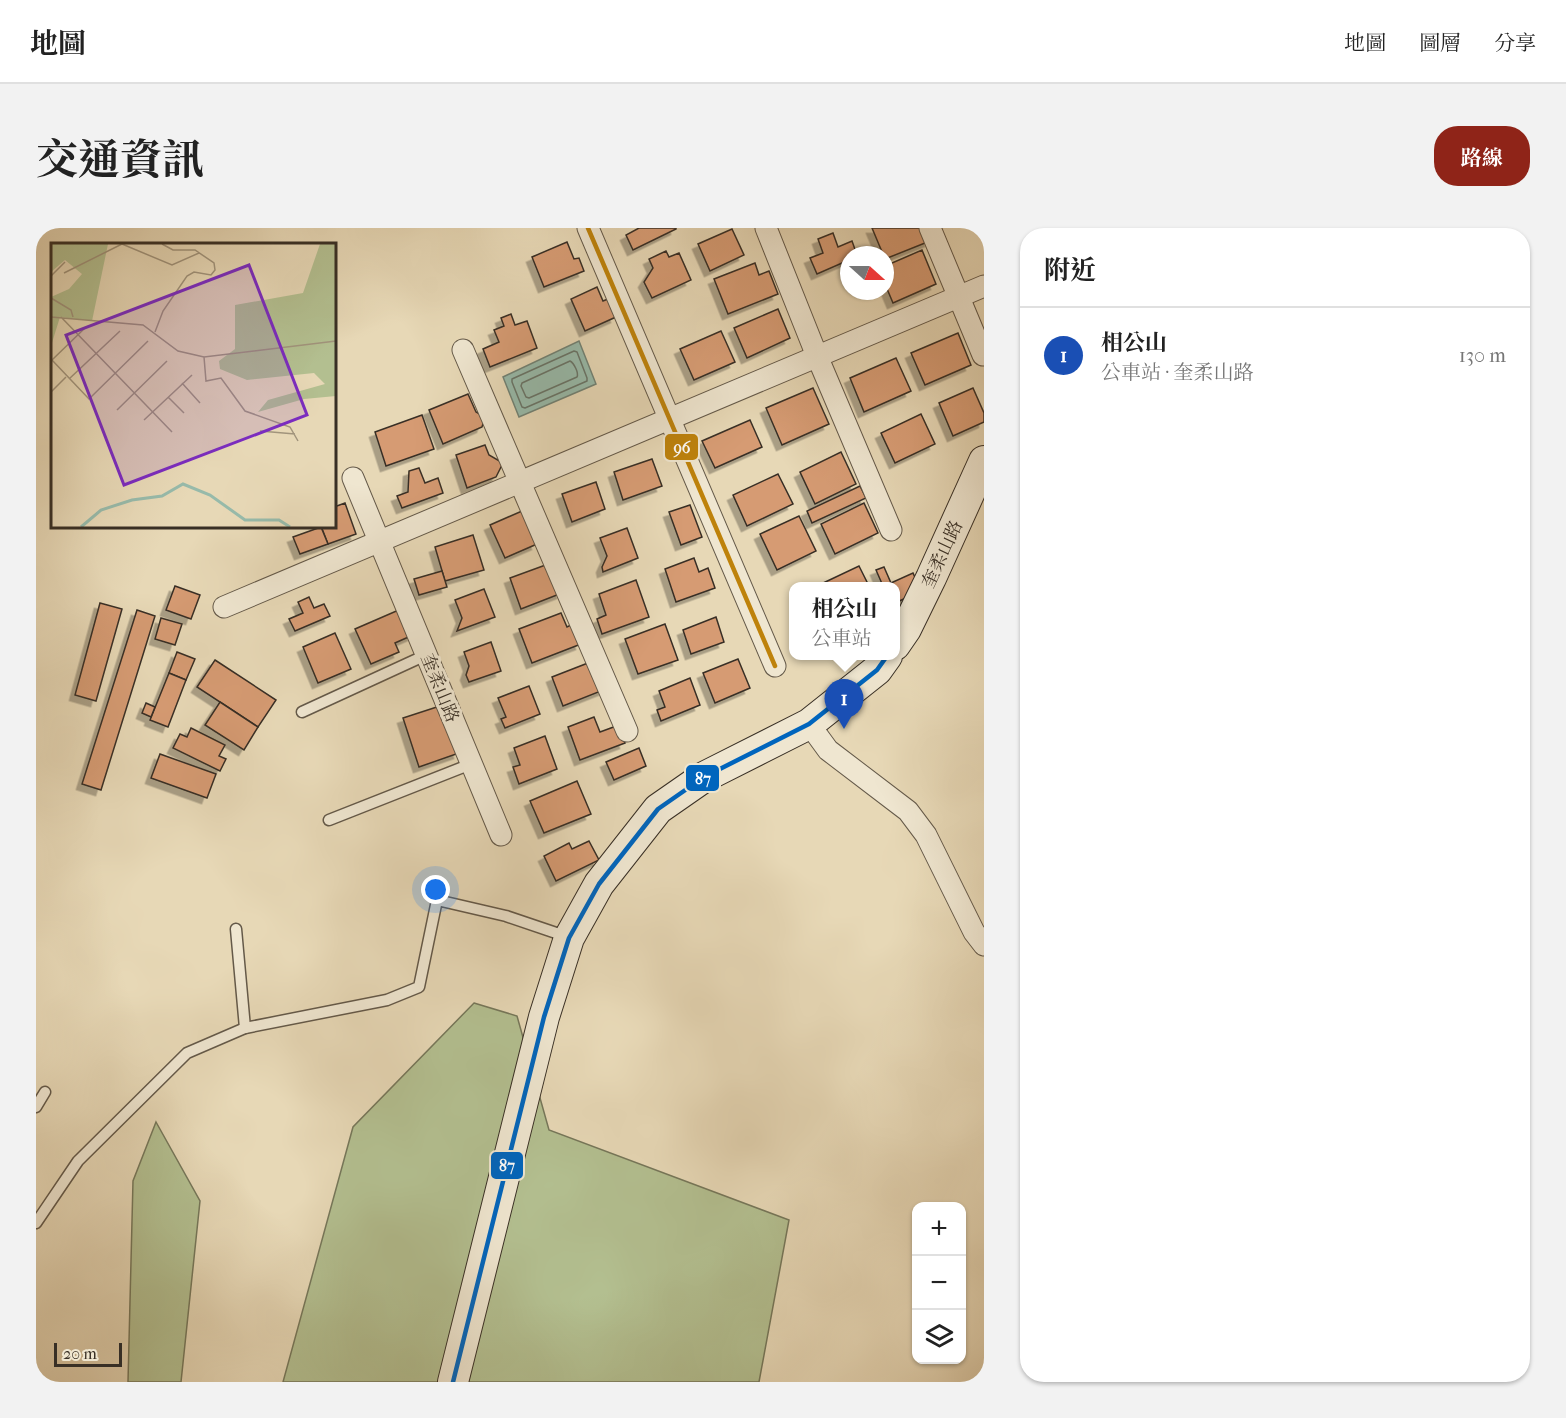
<!DOCTYPE html>
<html lang="zh-TW">
<meta charset="utf-8">
<style>
body{margin:0;font-family:"IM FELL French Canon","Noto Serif TC",serif;background:#f2f2f2;color:#222}
.controls{position:absolute;right:18px;bottom:18px;display:grid;overflow:hidden;border-radius:12px;box-shadow:0 2px 4px #0004}
.controls button{width:54px;height:54px;display:grid;place-items:center;padding:0;border:0;border-bottom:2px solid #e0e0e0;background:#fff;color:#222;font:30px sans-serif}
.compass{position:absolute;left:804px;top:18px;width:54px;height:54px;border-radius:50%;background:#fff;box-shadow:0 2px 4px #0004;rotate:111deg}
.scale{position:absolute;left:18px;bottom:15px;width:68px;box-sizing:border-box;padding-left:6px;border:3px solid #382f25;border-top:0;font-size:16px;line-height:21px;white-space:nowrap;color:#382f25;-webkit-text-stroke:4px #efe6d0;paint-order:stroke}
.you{position:absolute;left:400px;top:662px;width:21px;height:21px;margin:-15px;border:4px solid #fff;border-radius:50%;background:#1a73e8;box-shadow:0 0 0 9px #1a73e833}
.badge{display:grid;place-items:center;width:39px;height:39px;border-radius:50%;background:#8f2418;color:#fff;font-size:20px;font-weight:700}
.pin{position:absolute;translate:-50% -50px;filter:drop-shadow(0 2px 3px #0008)}
.pin::after{content:'';position:absolute;top:32px;width:21px;height:18px;background:inherit;clip-path:polygon(0 0,100% 0,50% 100%)}
.popup{position:absolute;left:753px;top:354px;width:111px;height:78px;box-sizing:border-box;display:grid;place-content:center;border-radius:12px;background:#fff;filter:drop-shadow(0 2px 4px #0005);font-size:20px;white-space:nowrap;color:#767676}
.popup b{font-size:22px;color:#222}
.popup::after{content:'';position:absolute;left:50%;top:100%;margin-left:-12px;border:12px solid transparent;border-top-color:#fff}
.list{margin:0;padding:0;list-style:none}
h2{display:flex;justify-content:space-between;align-items:center;height:78px;margin:0;padding:0 24px;font-size:26px}
h2 small{font-size:20px;font-weight:400;color:#767676}
.list li{display:grid;grid-template-columns:39px 1fr auto;gap:18px;align-items:center;box-sizing:border-box;height:96px;padding:0 24px;border-top:2px solid #e0e0e0}
.list b{display:block;font-size:22px;white-space:nowrap}
.list p{margin:0;font-size:20px;white-space:nowrap;color:#767676}
.list em{font-size:20px;font-style:normal;color:#767676}
.icon{flex:none;width:33px;height:33px;fill:none;stroke:currentColor;stroke-width:2;stroke-linecap:round;stroke-linejoin:round}
.map{position:relative;flex:none;width:948px;height:1154px;overflow:hidden;border-radius:24px}
header{display:flex;align-items:center;gap:36px;box-sizing:border-box;height:84px;padding:0 30px;background:#fff;border-bottom:2px solid #e0e0e0}
header strong{font-size:28px}
nav{display:flex;gap:33px;margin-inline-start:auto;font-size:21px}
.intro{display:flex;align-items:center;justify-content:space-between;box-sizing:border-box;height:144px;padding:0 36px}
h1{margin:0;font-size:42px}
.button{padding:15px 27px;border-radius:24px;background:#8f2418;color:#fff;font-size:21px;font-weight:700}
main{display:flex;gap:36px;padding:0 36px}
aside{flex:1;background:#fff;border-radius:24px;box-shadow:0 2px 4px #0004}
.map>svg:first-child{display:block}
.green{fill:#b3bf90;stroke:#76775a;stroke-width:1.5}
.water{fill:#97baaa;stroke:#718275;stroke-width:1.5}
.lines{fill:none;stroke-linecap:round;stroke-linejoin:round}
.shore{stroke:#687468;stroke-width:1.5}
.building{fill:#d69b73;stroke:#382f25;stroke-width:1.5;filter:url(#shadow)}
.lane-casing{stroke:#645949;stroke-width:13}
.street-casing{stroke:#645949;stroke-width:23}
.secondary-casing{stroke:#382f25;stroke-width:32}
.lane{stroke:#efe6d0;stroke-width:10}
.street{stroke:#efe6d0;stroke-width:21}
.secondary{stroke:#efe6d0;stroke-width:30}
.bus-1-casing{stroke:#efe6d0;stroke-width:9}
.bus-2-casing{stroke:#efe6d0;stroke-width:9}
.bus-1{stroke:#0065bd;stroke-width:4.5}
.bus-2{stroke:#be820b;stroke-width:4.5}
.labels{text-anchor:middle;stroke-width:6;stroke-linejoin:round;paint-order:stroke}
.street-label{font-size:18px;fill:#382f25;stroke:#efe6d0}
.inset-river{fill:none;stroke:#97baaa;stroke-width:3}
.inset-road{fill:none;stroke:#a1947c;stroke-width:1.5}
.view{fill:#7b2cbf;fill-opacity:0.15;stroke:#7b2cbf;stroke-width:3}
.inset-edge{fill:none;stroke:#382f25;stroke-width:3}
.line-badge{stroke:#efe6d0;stroke-width:2}
.badge-label{font-size:16px;text-anchor:middle;font-weight:bold;fill:#fff}
</style>
<header>
<strong>地圖</strong>
<nav><a>地圖</a><a>圖層</a><a>分享</a></nav>
</header>
<div class="intro"><h1>交通資訊</h1><a class="button">路線</a></div>
<main>
<div class="map">
<svg width="948" height="1154" viewBox="0 0 948 1154">
<defs>
<filter id="shadow"><feDropShadow dx="-5.5" dy="5.5" stdDeviation="0" flood-color="#0004"/></filter>
</defs>
<rect width="100%" height="100%" fill="#e7d8b6"/>
<filter id="stains"><feTurbulence type="fractalNoise" baseFrequency=".00333" numOctaves="4"/><feColorMatrix values="0 0 0 0 .2 0 0 0 0 .09 0 0 0 0 .02 0 0 0 .5 -.17"/></filter>
<radialGradient id="worn" r=".72"><stop offset=".6" stop-color="#630" stop-opacity="0"/><stop offset="1" stop-color="#630" stop-opacity=".3"/></radialGradient>
<g class="green">
<path d="M438,775L481,788L513,902L753,992L723,1154H247L317,899Z"/>
<path d="M120,894L164,973L145,1154H92L97,953Z"/>
</g>
<path class="water" d="M543,113L560,156L483,189L467,149Z"/>
<g class="lines">
<g class="shore">
<path d="M538,123L541,124L551,150V153L489,180L486,179L476,154V151Z"/>
<path d="M534,133C538,135 543,145 541,149L493,170L490,169L485,158L486,155Z"/>
</g>
</g>
<g class="building">
<path d="M603,0H640V1L597,22L590,7Z"/>
<path d="M836,0H889L894,13L849,31Z"/>
<path d="M696,1L708,27L674,43L662,16Z"/>
<path d="M797,5L802,19L816,13L821,27H813V32L781,46L774,30L787,25L782,11Z"/>
<path d="M531,14L538,31L543,30L548,43L508,59L496,29Z"/>
<path d="M886,22L900,56L857,75L849,56V38Z"/>
<path d="M630,23L633,29L643,25L655,52L616,70L608,54L617,40L613,31Z"/>
<path d="M719,35L723,47L733,43L742,66L692,86L678,51Z"/>
<path d="M561,59L567,73L572,71L580,89L549,103L535,71Z"/>
<path d="M742,81L754,110L711,130L698,100Z"/>
<path d="M475,86L479,97L491,93L501,120L454,139L447,121L463,114L458,102L468,98L465,90Z"/>
<path d="M685,103L699,134L658,152L644,121Z"/>
<path d="M922,105L935,137L889,157L875,125Z"/>
<path d="M860,130L875,163L828,184L814,150Z"/>
<path d="M777,160L793,196L746,217L730,180Z"/>
<path d="M937,160L948,185V194L917,208L903,175Z"/>
<path d="M432,166L440,184L449,189L446,199L407,216L393,182Z"/>
<path d="M885,186L899,216L859,235L845,205Z"/>
<path d="M386,187L398,221L350,238L339,204Z"/>
<path d="M714,192L726,219L679,240L666,213Z"/>
<path d="M449,217L453,227L467,235L460,249L431,260L420,227Z"/>
<path d="M805,224L820,256L779,276L764,244Z"/>
<path d="M616,231L626,258L587,272L578,244Z"/>
<path d="M383,240L389,255L402,250L407,265L366,280L361,268L372,264L373,243Z"/>
<path d="M742,246L757,276L711,298L697,267Z"/>
<path d="M560,254L569,281L536,294L526,266Z"/>
<path d="M824,258L830,270L776,295L771,283Z"/>
<path d="M309,275L320,306L292,316L285,298H298V279Z"/>
<path d="M828,275L842,305L799,326L785,296Z"/>
<path d="M654,277L666,309L645,317L633,284Z"/>
<path d="M486,283L501,316L469,330L454,297Z"/>
<path d="M763,288L780,323L741,342L724,306Z"/>
<path d="M285,299L292,316L264,326L257,309Z"/>
<path d="M591,300L602,330L567,344L566,339L571,328L564,310Z"/>
<path d="M437,307L448,342L409,353L399,319Z"/>
<path d="M658,330L663,344L672,340L679,360L640,374L629,341Z"/>
<path d="M515,335L526,365L485,381L474,350Z"/>
<path d="M823,338L833,358H787L785,356Z"/>
<path d="M848,339L855,355L877,345L885,363L859,375V358H847L840,342Z"/>
<path d="M406,343L411,359L383,367L378,351Z"/>
<path d="M600,352L613,389L566,406L561,391L570,387L563,366Z"/>
<path d="M139,358L164,367L155,391L130,382Z"/>
<path d="M448,361L459,389L421,403L426,390L419,372Z"/>
<path d="M273,369L278,380L288,376L294,388L259,403L253,391L267,385L262,374Z"/>
<path d="M64,375L86,381L60,473L39,467Z"/>
<path d="M365,381L377,407L359,415L363,424L335,436L319,401Z"/>
<path d="M101,382L119,388L65,562L46,556Z"/>
<path d="M525,385L531,399L537,396L545,416L496,435L483,401Z"/>
<path d="M680,389L688,414L655,426L647,402Z"/>
<path d="M125,390L146,396L139,417L119,411Z"/>
<path d="M629,396L642,432L602,446L589,411Z"/>
<path d="M299,405L315,441L282,455L267,419Z"/>
<path d="M455,414L465,443L433,454L430,447L433,438L428,424Z"/>
<path d="M141,424L159,431L150,452L133,445Z"/>
<path d="M702,431L714,460L679,475L667,445Z"/>
<path d="M179,432L240,472L222,499L161,459Z"/>
<path d="M552,435L570,461L527,478L516,449Z"/>
<path d="M133,445L150,452L132,499L114,492Z"/>
<path d="M654,450L664,477L625,493L621,482L629,479L623,463Z"/>
<path d="M493,458L504,486L469,500L465,491L470,489L462,470Z"/>
<path d="M184,474L222,499L208,522L169,497Z"/>
<path d="M110,475L119,479L115,489L106,485Z"/>
<path d="M407,477L423,525L383,539L367,490Z"/>
<path d="M558,489L564,504L583,497L589,515L544,532L532,499Z"/>
<path d="M155,500L189,517L183,528L190,531L184,543L137,520L144,506L151,509Z"/>
<path d="M509,508L521,541L483,556L477,539L484,537L478,520Z"/>
<path d="M603,520L610,538L578,552L570,534Z"/>
<path d="M124,526L180,546L171,570L115,550Z"/>
<path d="M541,553L555,586L508,605L494,573Z"/>
<path d="M553,613L563,632L520,653L508,628L533,615L536,621Z"/>
</g>
<g class="lines">
<defs>
<g id="lane">
<path d="M266,484L390,427"/>
<path d="M293,592L435,536"/>
<path d="M200,701L209,800"/>
<path d="M0,879L9,864"/>
<path d="M0,995L42,933L151,825L209,800L351,772L383,759L401,672L470,688L532,709"/>
</g>
<g id="street">
<path d="M552,0L739,438"/>
<path d="M730,0L781,128L855,302"/>
<path d="M894,0L947,127"/>
<path d="M427,122L591,503"/>
<path d="M317,250L465,607"/>
<path d="M188,379L948,58"/>
<path d="M773,496L792,522L872,583L890,607L938,704L948,717"/>
</g>
<g id="secondary">
<path d="M859,417L870,401L895,350L948,233"/>
<path d="M417,1154L508,789L533,710L563,656L622,581L668,549L773,496L841,442L851,428"/>
</g>
</defs>
<use href="#lane" class="lane-casing"/>
<use href="#street" class="street-casing"/>
<use href="#secondary" class="secondary-casing"/>
<use href="#lane" class="lane"/>
<use href="#street" class="street"/>
<use href="#secondary" class="secondary"/>
<defs>
<path id="bus-1" d="M417,1154L508,789L533,710L563,656L622,581L668,549L773,496L841,442L851,428"/>
<path id="bus-2" d="M552,0L739,438"/>
</defs>
<use href="#bus-1" class="bus-1-casing"/>
<use href="#bus-2" class="bus-2-casing"/>
<use href="#bus-1" class="bus-1"/>
<use href="#bus-2" class="bus-2"/>
</g>
<g class="labels">
<g class="street-label">
<text transform="translate(906 326) rotate(-65)" y="6">奎柔山路</text>
<text transform="translate(404 460) rotate(68)" y="6">奎柔山路</text>
</g>
</g>
<g transform="translate(15 15)">
<rect width="285" height="285" fill="#e7d8b6"/>
<path d="M0,1H57L41,78L9,74L0,103V54L18,46L31,31L14,17L0,29ZM269,1H285V153L253,156L207,169L217,157L274,141L263,130L196,137L169,126L168,118L184,106V62L252,50Z" fill="#b3bf90"/>
<path class="inset-river" d="M30,284L50,267L81,257L111,253L132,241L159,252L194,277H228L239,284"/>
<path class="inset-road" d="M71,1L121,22L148,10M13,30L71,1M0,33L14,19M0,55L20,67L22,74M0,74L92,82L127,108L153,114L285,98M10,74L121,189M35,84L1,117L38,156L97,98M104,89L112,68L136,33L143,29L160,32L164,27L163,20L144,7H122L111,1M153,114L155,138L170,135L194,168L239,184L247,198M18,136L69,88M131,140L149,160M0,149L15,134M117,154L133,170M66,167L116,118M93,177L141,132M209,188L244,191"/>
<path class="view" d="M198,22L256,172L73,242L15,92Z"/>
<rect width="285" height="285" class="inset-edge"/>
</g>
<g class="line-badge">
<rect x="628" y="205" width="35" height="28" rx="6" fill="#be820b"/>
<rect x="649" y="536" width="35" height="28" rx="6" fill="#0065bd"/>
<rect x="454" y="923" width="34" height="29" rx="6" fill="#0065bd"/>
</g>
<g class="badge-label">
<text x="646" y="225">96</text>
<text x="667" y="556">87</text>
<text x="471" y="943">87</text>
</g>
<rect width="100%" height="100%" filter="url(#stains)"/>
<rect width="100%" height="100%" fill="url(#worn)"/>
</svg>
<div class="controls">
<button>+</button>
<button>−</button>
<button><svg class="icon" aria-label="layers" viewBox="0 0 24 24"><path d="M12 4l9 5-9 5-9-5zM3 14l9 5 9-5"/></svg></button>
</div>
<svg class="compass" viewBox="-18 -18 36 36"><path d="M0-13l5 13h-10z" fill="#e53935"/><path d="M0 13l5-13h-10z" fill="#767676"/></svg>
<div class="scale">20 m</div>
<div class="you"></div>
<div class="pin badge" style="left:808px;top:501px;background:#1a4fb4">1</div>
<div class="popup"><b>相公山</b>公車站</div>
</div>
<aside>
<h2>附近<small></small></h2>
<ul class="list">
<li><span class="badge" style="background:#1a4fb4">1</span><div><b>相公山</b><p>公車站 · 奎柔山路</p></div><em>130 m</em></li>
</ul>
</aside>
</main>
